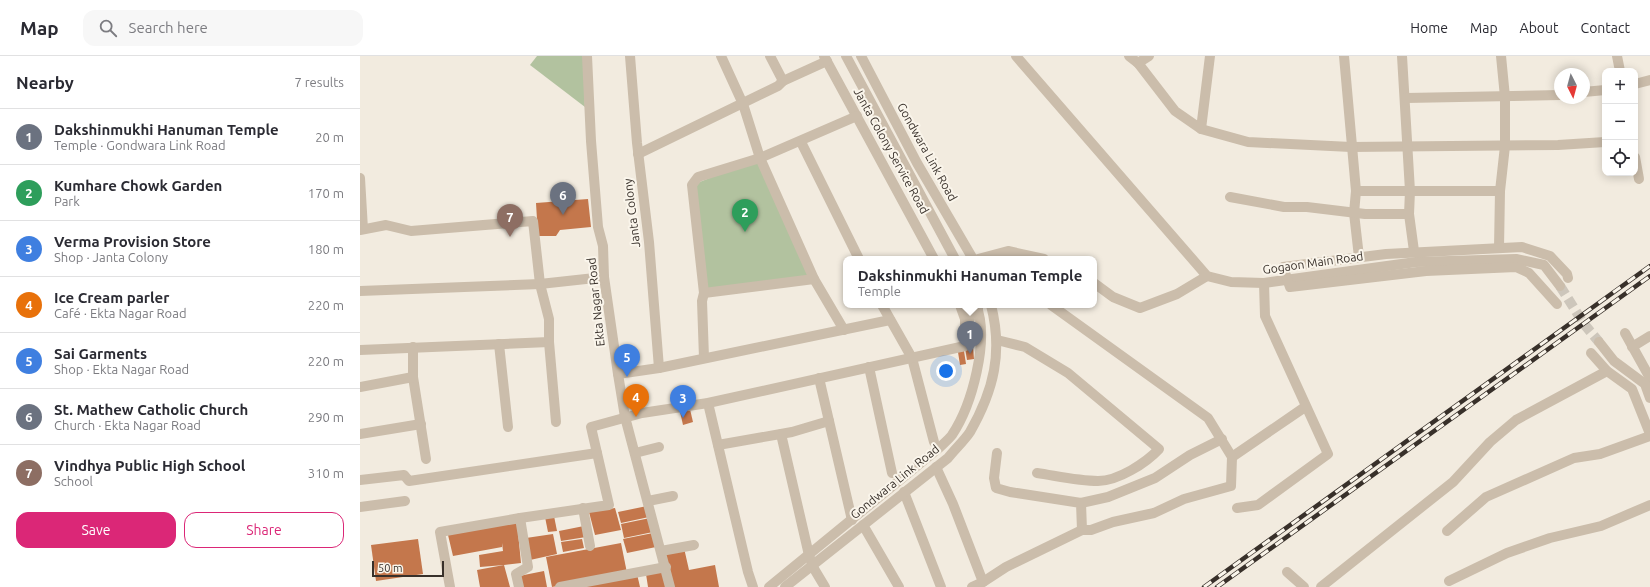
<!DOCTYPE html>
<meta charset="utf-8">
<style>
body{margin:0;font-family:Ubuntu,sans-serif;background:#f7f7f7;color:#2b2b33}
.controls{position:absolute;right:12px;top:12px;display:grid;overflow:hidden;border-radius:8px;box-shadow:0 2px 10px #0003}
.controls button{width:36px;height:36px;display:grid;place-items:center;padding:0;border:0;border-bottom:1px solid #e1e1e2;background:#fff;color:#2b2b33;font:20px sans-serif}
.compass{position:absolute;left:1194px;top:12px;width:36px;height:36px;border-radius:50%;background:#fff;box-shadow:0 2px 10px #0003;rotate:174deg}
.scale{position:absolute;left:12px;bottom:10px;width:72px;box-sizing:border-box;padding-left:4px;border:2px solid #38302a;border-top:0;font-size:11px;line-height:14px;white-space:nowrap;color:#38302a;-webkit-text-stroke:3px #faf5eb;paint-order:stroke}
.you{position:absolute;left:586px;top:315px;width:14px;height:14px;margin:-10px;border:3px solid #fff;border-radius:50%;background:#1a73e8;box-shadow:0 0 0 6px #1a73e833}
.badge{display:grid;place-items:center;width:26px;height:26px;border-radius:50%;background:#db2777;color:#fff;font-size:13px;font-weight:700}
.pin{position:absolute;translate:-50% -33px;filter:drop-shadow(0 1px 2px #0008)}
.pin::after{content:'';position:absolute;top:21px;width:14px;height:12px;background:inherit;clip-path:polygon(0 0,100% 0,50% 100%)}
.popup{position:absolute;left:483px;top:200px;width:254px;height:52px;box-sizing:border-box;display:grid;place-content:center;border-radius:8px;background:#fff;filter:drop-shadow(0 1px 3px #0005);font-size:13px;white-space:nowrap;color:#7c7c81}
.popup b{font-size:15px;color:#2b2b33}
.popup::after{content:'';position:absolute;left:50%;top:100%;margin-left:-8px;border:8px solid transparent;border-top-color:#fff}
.list{margin:0;padding:0;list-style:none}
h2{display:flex;justify-content:space-between;align-items:center;height:52px;margin:0;padding:0 16px;font-size:17px}
h2 small{font-size:13px;font-weight:400;color:#7c7c81}
.list li{display:grid;grid-template-columns:26px 1fr auto;gap:12px;align-items:center;box-sizing:border-box;height:56px;padding:0 16px;border-top:1px solid #e1e1e2}
.list b{display:block;font-size:15px;white-space:nowrap}
.list p{margin:0;font-size:13px;white-space:nowrap;color:#7c7c81}
.list em{font-size:13px;font-style:normal;color:#7c7c81}
.actions{display:flex;gap:8px;padding:12px 16px}
.actions a{flex:1;padding:9px 0;border:1px solid #db2777;border-radius:12px;text-align:center;font-size:14px;color:#db2777}
.actions .main{background:#db2777;color:#fff}
.icon{flex:none;width:22px;height:22px;fill:none;stroke:currentColor;stroke-width:2;stroke-linecap:round;stroke-linejoin:round}
.map{position:relative;flex:none;width:1290px;height:531px;overflow:hidden}
header{display:flex;align-items:center;gap:24px;box-sizing:border-box;height:56px;padding:0 20px;background:#fff;border-bottom:1px solid #e1e1e2}
header strong{font-size:19px}
nav{display:flex;gap:22px;margin-inline-start:auto;font-size:14px}
.search{width:280px;height:36px;background:#f7f7f7;display:flex;align-items:center;gap:10px;box-sizing:border-box;padding:0 14px;border-radius:12px;color:#7c7c81;font-size:15px}
main{display:flex}
aside{flex:1;background:#fff}
.map>svg:first-child{display:block}
.green{fill:#b2c29f}
.building{fill:#c4774c}
.lines{fill:none;stroke-linecap:round;stroke-linejoin:round}
.minor-tunnel{stroke:#cdc6bb;stroke-width:10;stroke-dasharray:10 5;stroke-linecap:butt}
.minor{stroke:#cbbdab;stroke-width:10}
.rail-casing{stroke:#38302a;stroke-width:4.5}
.rail{stroke:#faf5eb;stroke-width:3;stroke-dasharray:9;stroke-linecap:butt}
.labels{text-anchor:middle;stroke-width:4;stroke-linejoin:round;paint-order:stroke}
.street-label{font-size:12px;fill:#38302a;stroke:#faf5eb}
</style>
<header>
<strong>Map</strong>
<div class="search"><svg class="icon" aria-label="search" viewBox="0 0 24 24"><circle cx="10" cy="10" r="6"/><path d="M15 15l6 6"/></svg>Search here</div>
<nav><a>Home</a><a>Map</a><a>About</a><a>Contact</a></nav>
</header>
<main>
<aside>
<h2>Nearby<small>7 results</small></h2>
<ul class="list">
<li><span class="badge" style="background:#6b7280">1</span><div><b>Dakshinmukhi Hanuman Temple</b><p>Temple · Gondwara Link Road</p></div><em>20 m</em></li>
<li><span class="badge" style="background:#2e9e5b">2</span><div><b>Kumhare Chowk Garden</b><p>Park</p></div><em>170 m</em></li>
<li><span class="badge" style="background:#3f7fe0">3</span><div><b>Verma Provision Store</b><p>Shop · Janta Colony</p></div><em>180 m</em></li>
<li><span class="badge" style="background:#e8710a">4</span><div><b>Ice Cream parler</b><p>Café · Ekta Nagar Road</p></div><em>220 m</em></li>
<li><span class="badge" style="background:#3f7fe0">5</span><div><b>Sai Garments</b><p>Shop · Ekta Nagar Road</p></div><em>220 m</em></li>
<li><span class="badge" style="background:#6b7280">6</span><div><b>St. Mathew Catholic Church</b><p>Church · Ekta Nagar Road</p></div><em>290 m</em></li>
<li><span class="badge" style="background:#8d6e63">7</span><div><b>Vindhya Public High School</b><p>School</p></div><em>310 m</em></li>
</ul>
<div class="actions"><a class="main">Save</a><a>Share</a></div>
</aside>
<div class="map">
<svg width="1290" height="531" viewBox="0 0 1290 531">
<rect width="100%" height="100%" fill="#f2ebdf"/>
<g class="green">
<path d="M177,0H223L225,51L170,9Z"/>
<path d="M400,102L454,223L344,237L332,129Z"/>
</g>
<g class="building">
<path d="M228,143L231,171L200,174L196,180H178L176,147Z"/>
<path d="M613,291L614,303L607,304L605,292Z"/>
<path d="M604,295L606,308L600,309L598,296Z"/>
<path d="M329,349L333,366L323,369L319,351Z"/>
<path d="M287,450L289,461L261,467L258,456Z"/>
<path d="M255,452L261,474L235,479L229,456Z"/>
<path d="M194,460L197,475L188,476L185,461Z"/>
<path d="M290,462L293,476L264,482L261,468Z"/>
<path d="M157,466L161,507L144,509L150,531H120L117,514L144,509L120,511L119,499L143,495L142,487V491L93,500L88,479Z"/>
<path d="M224,470L226,481L201,485L199,475Z"/>
<path d="M293,477L296,491L267,497L263,483Z"/>
<path d="M193,478L197,498L170,504L166,482Z"/>
<path d="M58,483L63,518L16,525L11,489Z"/>
<path d="M222,483L224,492L203,496L201,486Z"/>
<path d="M261,487L267,517L192,531L186,501Z"/>
<path d="M324,492L329,514L355,509L359,531H313L304,496Z"/>
<path d="M305,514L309,531H288L286,518Z"/>
<path d="M184,515L187,531H161L159,520Z"/>
<path d="M277,518L280,531H215Z"/>
</g>
<g class="lines">
<path class="minor-tunnel" d="M1200,230L1224,268L1239,286"/>
<g class="minor">
<path d="M227,0L231,85L238,171L243,190L244,221L258,318L265,361L310,531"/>
<path d="M270,0L277,87L289,186L299,312"/>
<path d="M361,0L383,48L400,102L454,223L484,274"/>
<path d="M410,0L423,25"/>
<path d="M464,0L574,203"/>
<path d="M486,0L595,203"/>
<path d="M501,0L557,107L613,203"/>
<path d="M656,0L847,220L871,226L904,227L1056,206L1156,203L1184,209L1200,230"/>
<path d="M769,0L778,7L815,55L841,73L888,86L991,91L1198,89L1245,86"/>
<path d="M984,0L996,135L994,157L999,201"/>
<path d="M1042,0L1050,135L1049,158L1054,195"/>
<path d="M1257,0L1260,15"/>
<path d="M778,7L789,0"/>
<path d="M1275,28L1290,24"/>
<path d="M1224,36L1245,34"/>
<path d="M1046,42L1200,39"/>
<path d="M841,73L850,0"/>
<path d="M441,86L499,203"/>
<path d="M278,98L418,30L423,25L467,5"/>
<path d="M1275,101L1279,123"/>
<path d="M0,122L3,173"/>
<path d="M996,135H1140"/>
<path d="M870,141L924,151H947L1005,158H1049"/>
<path d="M0,174L26,169L51,175L173,165L180,228L189,263V286L0,294"/>
<path d="M1139,192L1140,135L1145,90V41L1141,0"/>
<path d="M618,203L648,195L684,203"/>
<path d="M734,227L753,241L780,252L817,238L847,220"/>
<path d="M0,235L180,228L244,221"/>
<path d="M344,237L454,223"/>
<path d="M1197,248L1169,217L1156,211L1066,215L930,231L923,211L1026,198L1162,191L1190,200L1207,218L1208,222"/>
<path d="M522,249L552,302L574,386"/>
<path d="M600,249L605,263H610"/>
<path d="M1265,277L1290,322"/>
<path d="M637,284L665,291L708,317L799,393C786,407 758,425 738,425C718,425 697,420 677,417"/>
<path d="M189,286L196,366"/>
<path d="M1239,286L1254,305L1285,328L1290,342"/>
<path d="M139,288L148,371"/>
<path d="M53,291V321L66,403"/>
<path d="M1272,291L1290,280"/>
<path d="M1231,297L1247,315L1272,333L1290,378"/>
<path d="M344,302L342,245L344,237L332,129L338,121L400,102L497,60"/>
<path d="M509,311L532,417"/>
<path d="M258,318L299,312L530,264"/>
<path d="M459,322L492,464"/>
<path d="M0,331L53,321"/>
<path d="M348,347L388,516L393,531"/>
<path d="M0,378L61,368"/>
<path d="M421,378L449,499L453,511L465,531"/>
<path d="M358,389L432,376L469,365"/>
<path d="M275,397L299,391"/>
<path d="M637,397L634,422L636,432L650,436L721,447L722,474"/>
<path d="M872,401L945,351"/>
<path d="M576,411L593,448L623,526L612,531"/>
<path d="M0,424L44,419L49,425L237,397"/>
<path d="M544,436L581,531"/>
<path d="M288,445L313,440"/>
<path d="M721,447L748,441L795,422L830,399L862,383"/>
<path d="M0,451L45,445"/>
<path d="M223,452L230,490"/>
<path d="M877,452L898,449L968,398L905,260L904,227"/>
<path d="M503,469L539,531"/>
<path d="M1087,475L1126,441L1214,402L1240,398L1290,380"/>
<path d="M301,495L334,489"/>
<path d="M927,516L944,531"/>
<path d="M1089,525L1147,497L1190,482L1241,470L1290,449"/>
<path d="M623,526L646,511L722,474H731L753,466L794,457L824,443L871,430L872,401L848,362L691,249"/>
<path d="M90,531L80,476L160,462L249,449L231,371L282,357L348,347L605,290V263L618,253V249"/>
<path d="M159,531L156,518L168,511L160,462"/>
<path d="M200,531L306,511"/>
<path d="M409,531L579,392C583,388 588,384 592,379C612,349 630,283 616,249"/>
<path d="M425,531L588,402C595,393 604,385 610,376C634,334 643,296 631,249"/>
<path d="M961,531L1093,426L1130,386L1156,364L1247,315"/>
</g>
<defs>
<g id="rail">
<path d="M844,531L1290,210"/>
<path d="M857,531L1290,220"/>
</g>
</defs>
<use href="#rail" class="rail-casing"/>
<use href="#rail" class="rail"/>
</g>
<g class="labels">
<g class="street-label">
<text transform="translate(531 95) rotate(61)" y="4">Janta Colony Service Road</text>
<text transform="translate(567 96) rotate(61)" y="4">Gondwara Link Road</text>
<text transform="translate(272 157) rotate(-97)" y="4">Janta Colony</text>
<text transform="translate(953 207) rotate(-8)" y="4">Gogaon Main Road</text>
<text transform="translate(236 246) rotate(-96)" y="4">Ekta Nagar Road</text>
<text transform="translate(535 426) rotate(-39)" y="4">Gondwara Link Road</text>
</g>
</g>
</svg>
<div class="controls">
<button>+</button>
<button>−</button>
<button><svg class="icon" aria-label="locate" viewBox="0 0 24 24"><circle cx="12" cy="12" r="6"/><path d="M12 2v4M12 18v4M2 12h4M18 12h4"/></svg></button>
</div>
<svg class="compass" viewBox="-18 -18 36 36"><path d="M0-13l5 13h-10z" fill="#e53935"/><path d="M0 13l5-13h-10z" fill="#7c7c81"/></svg>
<div class="scale">50 m</div>
<div class="you"></div>
<div class="pin badge" style="left:610px;top:298px;background:#6b7280">1</div>
<div class="popup"><b>Dakshinmukhi Hanuman Temple</b>Temple</div>
<div class="pin badge" style="left:385px;top:176px;background:#2e9e5b">2</div>
<div class="pin badge" style="left:323px;top:362px;background:#3f7fe0">3</div>
<div class="pin badge" style="left:276px;top:361px;background:#e8710a">4</div>
<div class="pin badge" style="left:267px;top:321px;background:#3f7fe0">5</div>
<div class="pin badge" style="left:203px;top:159px;background:#6b7280">6</div>
<div class="pin badge" style="left:150px;top:181px;background:#8d6e63">7</div>
</div>
</main>
